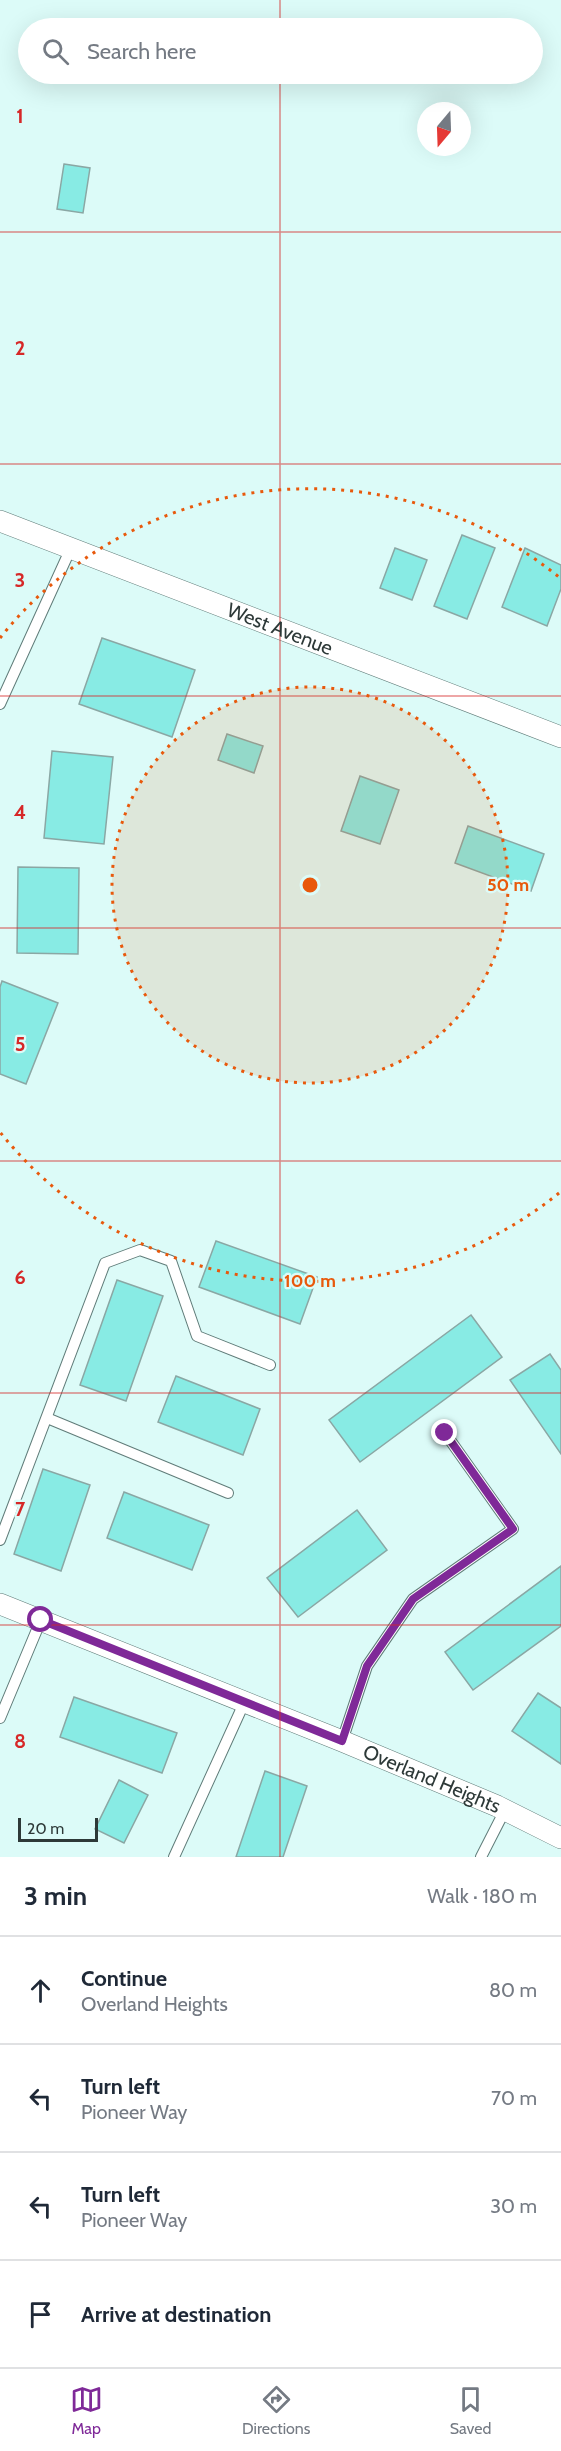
<!DOCTYPE html>
<meta charset="utf-8">
<style>
body{margin:0;font-family:Cabin,sans-serif;background:#f6f6f7;color:#1f2937}
.compass{position:absolute;left:417px;top:102px;width:54px;height:54px;border-radius:50%;background:#fff;box-shadow:0 6px 24px #0002;rotate:199deg}
.scale{position:absolute;left:18px;bottom:15px;width:80px;box-sizing:border-box;padding-left:6px;border:3px solid #2d3938;border-top:0;font-size:16px;line-height:21px;white-space:nowrap;color:#2d3938;-webkit-text-stroke:4px #dcfbf8;paint-order:stroke}
.stop{position:absolute;width:18px;height:18px;margin:-14px;border:4px solid #7f2998;border-radius:50%;background:#fff}
.stop.end{background:#7f2998;border-color:#fff;box-shadow:0 2px 6px #0008}
.list{margin:0;padding:0;list-style:none}
h2{display:flex;justify-content:space-between;align-items:center;height:78px;margin:0;padding:0 24px;font-size:26px}
h2 small{font-size:20px;font-weight:400;color:#747a83}
.list li{display:grid;grid-template-columns:39px 1fr auto;gap:18px;align-items:center;box-sizing:border-box;height:108px;padding:0 24px;border-top:2px solid #e0e1e3}
.list b{display:block;font-size:22px;white-space:nowrap}
.list p{margin:0;font-size:20px;white-space:nowrap;color:#747a83}
.list em{font-size:20px;font-style:normal;color:#747a83}
.icon{flex:none;width:33px;height:33px;fill:none;stroke:currentColor;stroke-width:2;stroke-linecap:round;stroke-linejoin:round}
.map{position:relative;flex:none;width:561px;height:1857px;overflow:hidden}
.search{position:absolute;background:#fff;box-shadow:0 6px 24px #0002;left:18px;right:18px;top:18px;height:66px;display:flex;align-items:center;gap:15px;box-sizing:border-box;padding:0 21px;border-radius:33px;color:#747a83;font-size:22px}
.sheet{height:510px;background:#fff}
nav{display:flex;justify-content:space-around;align-items:center;box-sizing:border-box;height:84px;border-top:2px solid #e0e1e3;background:#fff;font-size:16px;color:#747a83}
nav a{display:grid;justify-items:center;gap:3px}
nav .on{color:#7f2998}
.map>svg:first-child{display:block}
.building{fill:#88ebe4;stroke:#8aa7a4;stroke-width:1.5}
.lines{fill:none;stroke-linecap:round;stroke-linejoin:round}
.service-casing{stroke:#607c79;stroke-width:12}
.minor-casing{stroke:#607c79;stroke-width:22}
.service{stroke:#fff;stroke-width:10}
.minor{stroke:#fff;stroke-width:21}
.route{stroke:#7f2998;stroke-width:8}
.grid{fill:none;stroke:#d62828;stroke-width:1.5;stroke-opacity:0.55}
.ring{fill:none;stroke:#e8590c;stroke-width:3;stroke-dasharray:3 6}
.labels{text-anchor:middle;stroke-width:4.5;stroke-linejoin:round;paint-order:stroke}
.street-label{font-size:20px;fill:#2d3938;stroke:#dcfbf8}
.grid-label{font-size:20px;text-anchor:middle;font-weight:bold;fill:#d62828;stroke:#dcfbf8;stroke-width:4.5;stroke-linejoin:round;paint-order:stroke}
.centre{fill:#e8590c;stroke:#dcfbf8;stroke-width:3}
.ring-label{font-size:18px;text-anchor:middle;font-weight:bold;fill:#e8590c;stroke:#dcfbf8;stroke-width:4.5;stroke-linejoin:round;paint-order:stroke}
</style>
<div class="map">
<svg width="561" height="1857" viewBox="0 0 561 1857">
<rect width="100%" height="100%" fill="#dcfbf8"/>
<g class="building">
<path d="M64,164L90,168L83,213L57,209Z"/>
<path d="M462,535L495,548L467,619L434,606Z"/>
<path d="M395,548L427,560L412,600L380,588Z"/>
<path d="M525,548L561,565V589L547,626L502,607Z"/>
<path d="M102,638L195,670L172,737L79,704Z"/>
<path d="M227,734L263,746L254,773L218,760Z"/>
<path d="M52,751L113,757L104,844L44,838Z"/>
<path d="M360,776L399,790L380,844L341,831Z"/>
<path d="M468,826L544,854L531,891L455,863Z"/>
<path d="M18,867L79,868L78,954L17,953Z"/>
<path d="M2,981L58,1003L26,1084L0,1074V987Z"/>
<path d="M216,1241L317,1277L300,1324L199,1287Z"/>
<path d="M117,1280L163,1296L126,1401L80,1385Z"/>
<path d="M471,1315L502,1357L360,1462L329,1420Z"/>
<path d="M550,1354L561,1370V1454L510,1380Z"/>
<path d="M176,1376L260,1409L243,1455L158,1422Z"/>
<path d="M43,1469L90,1485L61,1571L14,1554Z"/>
<path d="M124,1492L209,1525L192,1570L107,1538Z"/>
<path d="M357,1510L387,1550L298,1617L267,1578Z"/>
<path d="M561,1566V1626L473,1690L445,1652Z"/>
<path d="M538,1693L561,1708V1764L512,1731Z"/>
<path d="M74,1697L177,1733L162,1773L60,1737Z"/>
<path d="M265,1771L307,1786L283,1857H236Z"/>
<path d="M119,1780L148,1795L124,1843L95,1829Z"/>
</g>
<g class="lines">
<defs>
<g id="service">
<path d="M0,704L71,548"/>
<path d="M47,1418L228,1493"/>
<path d="M0,1540L105,1263L140,1250L171,1261L197,1336L270,1365"/>
<path d="M0,1718L41,1620"/>
<path d="M342,1741L367,1666L413,1599L513,1529L445,1433"/>
<path d="M174,1857L245,1701"/>
<path d="M481,1857L505,1810"/>
</g>
<g id="minor">
<path id="s1" d="M0,521L561,737"/>
<path id="s2" d="M0,1604L342,1741L497,1806L561,1838"/>
</g>
</defs>
<use href="#service" class="service-casing"/>
<use href="#minor" class="minor-casing"/>
<use href="#service" class="service"/>
<use href="#minor" class="minor"/>
</g>
<g class="lines">
<path class="route" d="M41,1620L342,1741L367,1666L413,1599L513,1529L445,1433"/>
</g>
<path class="grid" d="M280,0V28M280,74V1857M0,232H561M0,464H561M0,696H561M0,928H561M0,1161H561M0,1393H561M0,1625H561"/>
<circle cx="310" cy="885" r="198" fill="#e8590c" fill-opacity=".12"/>
<g class="ring">
<circle cx="310" cy="885" r="198"/>
<path d="M559 1193A396 396 0 0 1 0 1132M0 638A396 396 0 0 1 559 577"/>
</g>
<g class="labels">
<g class="street-label">
<text dy="7" stroke="none"><textPath href="#s1" startOffset="300">West Avenue</textPath></text>
<text dy="7" stroke="none"><textPath href="#s2" startOffset="466">Overland Heights</textPath></text>
</g>
</g>
<g class="grid-label">
<text x="20" y="123">1</text>
<text x="20" y="355">2</text>
<text x="20" y="587">3</text>
<text x="20" y="819">4</text>
<text x="20" y="1051">5</text>
<text x="20" y="1284">6</text>
<text x="20" y="1516">7</text>
<text x="20" y="1748">8</text>
</g>
<circle cx="310" cy="885" r="9" class="centre"/>
<g class="ring-label">
<text x="508" y="891">50 m</text>
<text x="310" y="1287">100 m</text>
</g>
</svg>
<svg class="compass" viewBox="-18 -18 36 36"><path d="M0-13l5 13h-10z" fill="#e53935"/><path d="M0 13l5-13h-10z" fill="#747a83"/></svg>
<div class="scale">20 m</div>
<div class="stop" style="left:41px;top:1620px"></div>
<div class="stop end" style="left:445px;top:1433px"></div>
<div class="search"><svg class="icon" aria-label="search" viewBox="0 0 24 24"><circle cx="10" cy="10" r="6"/><path d="M15 15l6 6"/></svg>Search here</div>
</div>
<section class="sheet">
<h2>3 min<small>Walk · 180 m</small></h2>
<ul class="list">
<li><svg class="icon" aria-label="ahead" viewBox="0 0 24 24"><path d="M12 20V5M6 11l6-6 6 6"/></svg><div><b>Continue</b><p>Overland Heights</p></div><em>80 m</em></li>
<li><svg class="icon" aria-label="left" viewBox="0 0 24 24"><path d="M17 20v-9H6M10 6l-5 5 5 5"/></svg><div><b>Turn left</b><p>Pioneer Way</p></div><em>70 m</em></li>
<li><svg class="icon" aria-label="left" viewBox="0 0 24 24"><path d="M17 20v-9H6M10 6l-5 5 5 5"/></svg><div><b>Turn left</b><p>Pioneer Way</p></div><em>30 m</em></li>
<li><svg class="icon" aria-label="arrive" viewBox="0 0 24 24"><path d="M6 21V4h12l-3 4 3 4H6"/></svg><div><b>Arrive at destination</b></div></li>
</ul>
</section>
<nav>
<a class="on"><svg class="icon" aria-label="map" viewBox="0 0 24 24"><path d="M3 6l6-2 6 2 6-2v14l-6 2-6-2-6 2zM9 4v14M15 6v14"/></svg>Map</a>
<a><svg class="icon" aria-label="directions" viewBox="0 0 24 24"><path d="M12 3l9 9-9 9-9-9zM9 14v-3h6M13 9l2 2-2 2"/></svg>Directions</a>
<a><svg class="icon" aria-label="saved" viewBox="0 0 24 24"><path d="M7 4h10v16l-5-4-5 4z"/></svg>Saved</a>
</nav>
